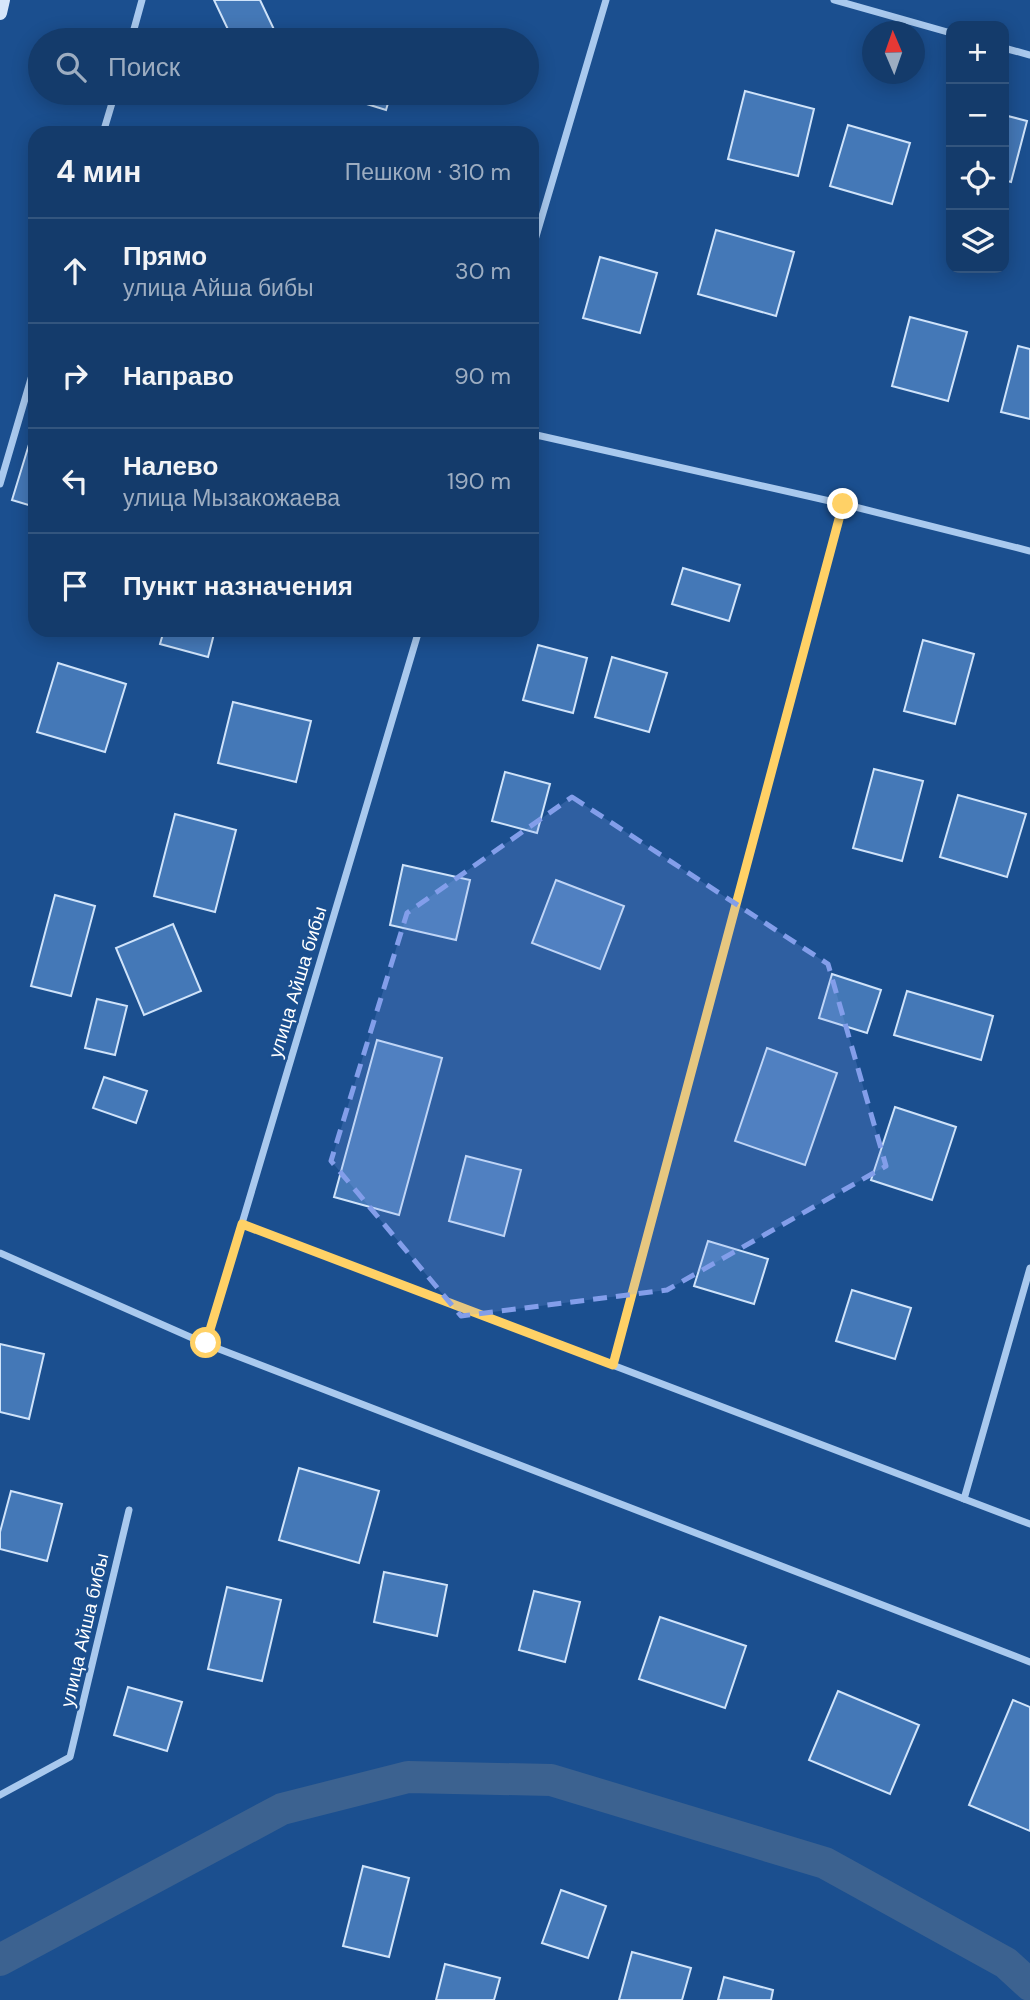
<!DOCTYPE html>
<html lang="ru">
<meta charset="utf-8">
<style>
body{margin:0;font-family:"DM Sans",sans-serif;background:#1d4271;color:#f1f3f6}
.controls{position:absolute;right:21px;top:21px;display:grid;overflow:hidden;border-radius:14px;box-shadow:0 4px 18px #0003}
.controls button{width:63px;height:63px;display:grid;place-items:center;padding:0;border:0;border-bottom:2px solid #33557e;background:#143b6b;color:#f1f3f6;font:35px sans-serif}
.compass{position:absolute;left:862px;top:21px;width:63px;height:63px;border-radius:50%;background:#143b6b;box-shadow:0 4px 18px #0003;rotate:358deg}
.stop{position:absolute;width:21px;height:21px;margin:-16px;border:5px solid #ffd166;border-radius:50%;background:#fff}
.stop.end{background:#ffd166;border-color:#fff;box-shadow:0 2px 7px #0008}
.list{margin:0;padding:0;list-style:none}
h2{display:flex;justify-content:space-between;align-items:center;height:91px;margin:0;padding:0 28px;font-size:30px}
h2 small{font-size:23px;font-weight:400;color:#9dadc1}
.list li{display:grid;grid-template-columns:46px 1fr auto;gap:21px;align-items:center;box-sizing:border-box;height:105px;padding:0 28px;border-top:2px solid #33557e}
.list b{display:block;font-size:26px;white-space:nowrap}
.list p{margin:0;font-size:23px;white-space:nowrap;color:#9dadc1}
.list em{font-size:23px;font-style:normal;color:#9dadc1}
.icon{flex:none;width:38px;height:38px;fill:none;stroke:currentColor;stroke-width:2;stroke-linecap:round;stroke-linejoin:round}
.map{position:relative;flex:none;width:1030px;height:2000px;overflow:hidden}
.search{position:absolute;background:#143b6b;box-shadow:0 4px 18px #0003;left:28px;top:28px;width:511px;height:77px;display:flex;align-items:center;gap:18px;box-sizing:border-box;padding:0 24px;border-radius:38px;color:#9dadc1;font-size:26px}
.panel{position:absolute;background:#143b6b;box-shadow:0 4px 18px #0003;left:28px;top:126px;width:511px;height:511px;border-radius:21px}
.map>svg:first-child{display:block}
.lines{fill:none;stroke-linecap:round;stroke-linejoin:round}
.canal{stroke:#3c6290;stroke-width:32}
.building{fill:#4478b7;stroke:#cfe3fa;stroke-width:2}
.minor{stroke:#a9c9ee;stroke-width:7}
.secondary{stroke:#d6e6fa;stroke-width:14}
.route{stroke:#ffd166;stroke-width:9}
.marked{fill:#839eea;fill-opacity:0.2;stroke:#839eea;stroke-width:5;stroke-dasharray:14 9;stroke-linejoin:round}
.labels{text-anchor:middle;stroke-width:5;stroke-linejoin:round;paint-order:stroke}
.street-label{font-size:19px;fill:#fff;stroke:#1b4f8f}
</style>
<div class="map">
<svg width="1030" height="2000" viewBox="0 0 1030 2000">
<rect width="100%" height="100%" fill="#1b4f8f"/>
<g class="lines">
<path class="canal" d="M0,1960L282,1809L408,1777L551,1780L825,1863L1006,1963L1030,1985"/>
</g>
<g class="building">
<path d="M214,0H260L279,40H233Z"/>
<path d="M745,91L814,109L798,176L728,159Z"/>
<path d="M331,93H391L386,110Z"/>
<path d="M1004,115L1027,121L1011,182L1004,180Z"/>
<path d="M848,125L910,143L892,204L830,186Z"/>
<path d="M716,230L794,252L776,316L698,294Z"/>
<path d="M600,257L657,273L640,333L583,318Z"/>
<path d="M910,317L967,332L948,401L892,386Z"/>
<path d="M1018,346L1030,349V419L1001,412Z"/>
<path d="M34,428H35V507L12,500Z"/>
<path d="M683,568L740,585L729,621L672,604Z"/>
<path d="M164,630H215L208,657L160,644Z"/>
<path d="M923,640L974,654L955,724L904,711Z"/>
<path d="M538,645L587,658L573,713L523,700Z"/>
<path d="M612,657L667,673L649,732L595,717Z"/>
<path d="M58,663L126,684L105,752L37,732Z"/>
<path d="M233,702L311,721L296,782L218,763Z"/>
<path d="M874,769L923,781L902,861L853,848Z"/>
<path d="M505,772L550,784L537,833L492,821Z"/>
<path d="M958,795L1026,814L1007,877L940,857Z"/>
<path d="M175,814L236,830L215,912L154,896Z"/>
<path d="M403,865L470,880L456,940L390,925Z"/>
<path d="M556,880L624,906L600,969L532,943Z"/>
<path d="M55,895L95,906L71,996L31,986Z"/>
<path d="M173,924L201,991L144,1015L116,948Z"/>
<path d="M832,974L881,990L867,1033L819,1018Z"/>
<path d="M907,991L993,1016L981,1060L894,1035Z"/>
<path d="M97,999L127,1006L115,1055L85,1048Z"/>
<path d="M377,1040L442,1058L399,1215L334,1197Z"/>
<path d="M767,1048L837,1073L805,1165L735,1141Z"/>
<path d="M104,1077L147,1091L136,1123L93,1108Z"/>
<path d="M895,1107L956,1127L932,1200L871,1180Z"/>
<path d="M466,1156L521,1170L504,1236L449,1221Z"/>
<path d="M708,1241L768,1259L754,1304L694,1286Z"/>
<path d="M852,1290L911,1308L895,1359L836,1341Z"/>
<path d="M0,1344L44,1354L29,1419L0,1412Z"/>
<path d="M299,1468L379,1491L359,1563L279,1540Z"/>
<path d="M11,1491L62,1504L47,1561L0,1549V1532Z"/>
<path d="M384,1572L447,1585L437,1636L374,1622Z"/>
<path d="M227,1587L281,1600L262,1681L208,1669Z"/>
<path d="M534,1591L580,1602L565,1662L519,1650Z"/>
<path d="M660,1617L746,1646L725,1708L639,1679Z"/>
<path d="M128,1687L182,1702L167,1751L114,1735Z"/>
<path d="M838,1691L919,1725L890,1794L809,1760Z"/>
<path d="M1013,1700L1030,1707V1831L969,1805Z"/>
<path d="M363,1866L409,1878L389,1957L343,1946Z"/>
<path d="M561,1890L606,1906L588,1958L542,1943Z"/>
<path d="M632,1952L691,1968L682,2000H619Z"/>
<path d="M445,1964L500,1978L494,2000H436Z"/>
<path d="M724,1977L773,1990L771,2000H718Z"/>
</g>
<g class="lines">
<g class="minor">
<path d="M834,0L951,33"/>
<path d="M131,40L142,0"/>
<path d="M1004,48L1030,55"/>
<path d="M103,133L115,93"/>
<path d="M532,250L606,0"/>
<path d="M532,434L843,504L1030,551"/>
<path d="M0,484L35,365"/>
<path d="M242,1224L1030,1524"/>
<path d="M0,1253L206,1344L1030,1662"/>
<path d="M206,1344L419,630"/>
<path d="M613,1365L843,504"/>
<path d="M964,1499L1030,1268"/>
<path d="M0,1795L70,1757L129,1510"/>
</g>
<path class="secondary" d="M0,13L3,0"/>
</g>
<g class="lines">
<path class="route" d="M206,1343L242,1224L613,1365L843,504"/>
</g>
<path class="marked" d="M572,797L828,964L886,1166L667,1290L461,1316L331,1161L407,913Z"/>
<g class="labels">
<g class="street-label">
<text transform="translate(297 982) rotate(-73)" y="7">улица Айша бибы</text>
<text transform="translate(84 1630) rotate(-77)" y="7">улица Айша бибы</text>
</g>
</g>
</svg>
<div class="controls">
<button>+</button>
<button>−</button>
<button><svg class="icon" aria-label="locate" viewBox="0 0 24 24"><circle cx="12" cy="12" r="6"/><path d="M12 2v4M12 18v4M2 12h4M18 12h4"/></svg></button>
<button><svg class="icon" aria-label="layers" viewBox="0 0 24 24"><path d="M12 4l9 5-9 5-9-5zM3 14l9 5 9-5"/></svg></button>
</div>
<svg class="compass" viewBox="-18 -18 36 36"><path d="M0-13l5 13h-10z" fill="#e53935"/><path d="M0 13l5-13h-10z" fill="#9dadc1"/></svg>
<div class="stop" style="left:206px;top:1343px"></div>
<div class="stop end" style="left:843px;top:504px"></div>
<div class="search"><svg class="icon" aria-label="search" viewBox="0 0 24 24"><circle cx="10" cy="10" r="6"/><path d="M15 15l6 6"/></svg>Поиск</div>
<section class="panel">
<h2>4 мин<small>Пешком · 310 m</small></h2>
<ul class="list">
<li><svg class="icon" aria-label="ahead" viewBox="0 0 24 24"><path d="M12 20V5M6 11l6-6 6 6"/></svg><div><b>Прямо</b><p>улица Айша бибы</p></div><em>30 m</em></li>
<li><svg class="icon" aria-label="right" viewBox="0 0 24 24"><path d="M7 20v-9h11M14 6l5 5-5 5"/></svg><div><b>Направо</b></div><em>90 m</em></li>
<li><svg class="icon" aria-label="left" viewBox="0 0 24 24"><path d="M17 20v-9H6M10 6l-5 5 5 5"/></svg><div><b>Налево</b><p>улица Мызакожаева</p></div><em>190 m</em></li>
<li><svg class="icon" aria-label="arrive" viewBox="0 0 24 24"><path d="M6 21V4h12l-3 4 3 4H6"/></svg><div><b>Пункт назначения</b></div></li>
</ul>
</section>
</div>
